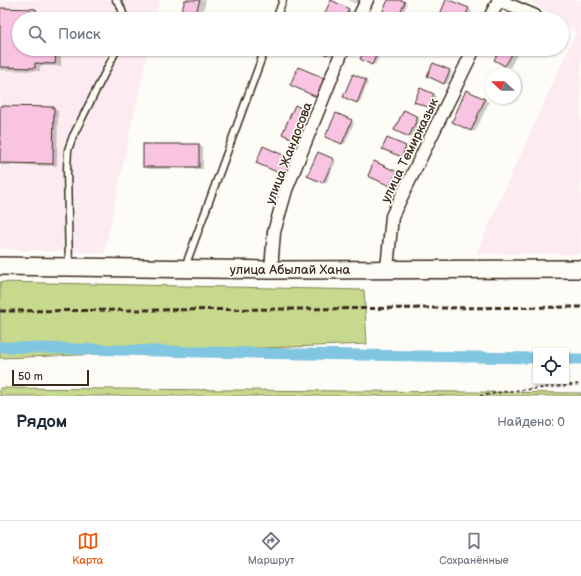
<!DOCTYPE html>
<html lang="ru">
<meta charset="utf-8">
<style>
body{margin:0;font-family:"Balsamiq Sans",sans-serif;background:#f6f6f7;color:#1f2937}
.controls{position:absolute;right:12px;bottom:12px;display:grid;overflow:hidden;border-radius:0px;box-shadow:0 1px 3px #0004}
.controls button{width:36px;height:36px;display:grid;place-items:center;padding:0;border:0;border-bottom:1px solid #e0e1e3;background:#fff;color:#1f2937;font:20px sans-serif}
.compass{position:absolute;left:485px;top:68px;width:36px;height:36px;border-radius:50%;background:#fff;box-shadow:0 1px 3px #0004;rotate:292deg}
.scale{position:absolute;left:12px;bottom:10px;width:77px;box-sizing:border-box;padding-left:4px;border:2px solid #3b2a1e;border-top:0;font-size:11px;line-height:14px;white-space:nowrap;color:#3b2a1e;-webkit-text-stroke:3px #fdfcf7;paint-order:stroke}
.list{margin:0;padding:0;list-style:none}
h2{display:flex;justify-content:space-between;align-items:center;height:52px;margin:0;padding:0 16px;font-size:17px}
h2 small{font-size:13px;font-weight:400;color:#747a83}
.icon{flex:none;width:22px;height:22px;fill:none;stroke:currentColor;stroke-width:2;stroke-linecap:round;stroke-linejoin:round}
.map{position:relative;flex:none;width:581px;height:396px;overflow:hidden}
.search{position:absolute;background:#fff;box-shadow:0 1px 3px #0004;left:12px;right:12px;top:12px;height:44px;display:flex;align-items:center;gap:10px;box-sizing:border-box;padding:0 14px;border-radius:22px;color:#747a83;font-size:15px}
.sheet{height:124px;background:#fff}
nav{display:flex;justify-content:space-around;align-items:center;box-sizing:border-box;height:56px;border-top:1px solid #e0e1e3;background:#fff;font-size:11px;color:#747a83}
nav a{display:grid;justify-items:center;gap:2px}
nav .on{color:#ea580c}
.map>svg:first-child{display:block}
.built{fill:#fcebf1}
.green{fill:#c7d98d;stroke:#818256}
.shadow{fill:#0003}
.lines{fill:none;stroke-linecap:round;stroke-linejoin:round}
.canal{stroke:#80c6e1;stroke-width:11}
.building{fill:#f8c4e2;stroke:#3b2a1e}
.lane-casing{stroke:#3b2a1e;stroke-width:9}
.street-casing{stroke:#3b2a1e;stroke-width:15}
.secondary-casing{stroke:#3b2a1e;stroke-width:20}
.path{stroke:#3b2a1e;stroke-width:2;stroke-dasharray:3 3;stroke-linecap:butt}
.lane{stroke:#fdfcf7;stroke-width:6}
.street{stroke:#fdfcf7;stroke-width:12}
.secondary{stroke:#fdfcf7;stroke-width:17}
.rail{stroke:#3b2a1e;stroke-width:3;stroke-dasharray:6 3;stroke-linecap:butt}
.labels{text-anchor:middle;stroke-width:3.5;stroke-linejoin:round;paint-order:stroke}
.street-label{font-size:13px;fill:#3b2a1e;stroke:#fdfcf7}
</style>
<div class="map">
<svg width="581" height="396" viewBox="0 0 581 396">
<rect width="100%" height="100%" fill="#fdfcf7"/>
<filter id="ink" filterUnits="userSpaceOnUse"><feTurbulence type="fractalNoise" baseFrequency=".025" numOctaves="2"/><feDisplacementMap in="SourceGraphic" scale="8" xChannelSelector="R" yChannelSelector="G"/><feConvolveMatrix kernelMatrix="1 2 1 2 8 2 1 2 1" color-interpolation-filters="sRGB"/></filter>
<g filter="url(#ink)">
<g class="built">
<path d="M0,0H159L155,19H19V49H148L104,253L0,249Z"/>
<path d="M529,0H581V254H476L576,32L562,22V19H557Z"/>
</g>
<g class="green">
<path d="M0,282L364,290L367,344L0,358Z"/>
<path d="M0,388L581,393V396H0Z"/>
</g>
<g class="shadow">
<path d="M186,0H206L201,19H180Z"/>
<path d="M348,0H364L361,6Z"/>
<path d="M389,0H399L407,4L401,19H381Z"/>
<path d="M447,0L472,11L469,19H439Z"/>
<path d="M331,1L353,12L350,19H323Z"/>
<path d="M0,9L36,10L41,13V17H56L59,19H19V49H61V66H40V71L0,70Z"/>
<path d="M316,49H335L332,57Z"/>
<path d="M366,49H383L375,65L364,60Z"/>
<path d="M440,49H456L454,55Z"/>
<path d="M501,49H520L510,68L495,60Z"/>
<path d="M449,71L452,72L447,84L431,77Z"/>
<path d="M353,75L368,82L360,103L347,98Z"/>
<path d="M467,92L489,102L475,132L457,124Z"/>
<path d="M433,95L436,96L431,108L418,103Z"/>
<path d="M0,107L54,108L58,111L57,166L0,165Z"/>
<path d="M404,112L421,120L412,137L396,129Z"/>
<path d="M336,114L354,123L345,144L329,138Z"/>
<path d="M388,139L408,148L404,158L386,150Z"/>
<path d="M199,145L203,148V169H149L144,167Z"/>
<path d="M291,160L295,162L289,177L261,165Z"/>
<path d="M333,160L336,161L326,183L311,177Z"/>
<path d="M396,172L399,174L393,187L372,177Z"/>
</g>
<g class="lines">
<g class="canal">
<path d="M0,347L199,352L536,358"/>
<path d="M566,359H581"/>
</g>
</g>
<g class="building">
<path d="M185,0H200L194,19H179Z"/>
<path d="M331,0L349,9L345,19H322Z"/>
<path d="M388,0H401L405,2L397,19H379Z"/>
<path d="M446,0H449L469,8L464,19H438Z"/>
<path d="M0,8L36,9V16H56V19H19V49H56L55,64L35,63V68L0,67Z"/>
<path d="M314,49H330L327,55Z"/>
<path d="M365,49H379L372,65L360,59Z"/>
<path d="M438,49H453L451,54Z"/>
<path d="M500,49H515L505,66L494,60Z"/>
<path d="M433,63L450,70L444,84L427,76Z"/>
<path d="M298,67L327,79L319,98L290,85Z"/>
<path d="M353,74L366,80L357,103L343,97Z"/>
<path d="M420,88L434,94L428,107L414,102Z"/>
<path d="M466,90L485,99L471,131L452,122Z"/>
<path d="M295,105L312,114L299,142L282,134Z"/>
<path d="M0,106L54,107L53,164L0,163Z"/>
<path d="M404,110L418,117L409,137L394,130Z"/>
<path d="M336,113L352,120L342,144L325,137Z"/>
<path d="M387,138L406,146L402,157L382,149Z"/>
<rect x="143" y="144" width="56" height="23"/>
<path d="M263,146L292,159L284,175L256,163Z"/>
<path d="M318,152L334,159L323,183L307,176Z"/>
<path d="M374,161L397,172L390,186L368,176Z"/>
</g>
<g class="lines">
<defs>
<g id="lane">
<path d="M116,0C121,5 123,12 124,19"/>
<path d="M276,19L283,0"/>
<path d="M69,266L67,169L68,150L73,136L117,49"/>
<path d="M185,267L265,49"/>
</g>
<g id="street">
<path d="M498,0L535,16"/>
<path d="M358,19L367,0"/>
<path d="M489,19L499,0"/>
<path d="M387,269L392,216L474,49"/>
<path d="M271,270L274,232L286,190L343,49"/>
</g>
<path id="secondary" d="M0,266L271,270L581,269"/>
</defs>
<use href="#lane" class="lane-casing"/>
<use href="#street" class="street-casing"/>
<use href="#secondary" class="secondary-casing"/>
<path class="path" d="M480,396L502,392L581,384"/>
<use href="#lane" class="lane"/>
<use href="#street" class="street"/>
<use href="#secondary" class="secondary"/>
<path class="rail" d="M0,311L581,307"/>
</g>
</g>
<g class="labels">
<g class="street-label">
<text transform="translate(409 150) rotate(-64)" y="5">улица Темирказык</text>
<text transform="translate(288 153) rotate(-69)" y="5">улица Жандосова</text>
<text x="290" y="274">улица Абылай Хана</text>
</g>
</g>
</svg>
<div class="controls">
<button><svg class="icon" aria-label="locate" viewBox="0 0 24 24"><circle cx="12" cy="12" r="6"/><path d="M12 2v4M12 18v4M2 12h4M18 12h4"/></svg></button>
</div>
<svg class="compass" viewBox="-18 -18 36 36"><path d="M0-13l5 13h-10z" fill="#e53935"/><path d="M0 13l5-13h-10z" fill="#747a83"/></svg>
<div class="scale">50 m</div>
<div class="search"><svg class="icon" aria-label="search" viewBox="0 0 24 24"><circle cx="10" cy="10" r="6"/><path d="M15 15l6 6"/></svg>Поиск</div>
</div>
<section class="sheet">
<h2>Рядом<small>Найдено: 0</small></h2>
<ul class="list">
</ul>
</section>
<nav>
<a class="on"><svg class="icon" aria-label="map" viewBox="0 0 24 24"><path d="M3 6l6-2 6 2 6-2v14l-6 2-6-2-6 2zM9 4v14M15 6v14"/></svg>Карта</a>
<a><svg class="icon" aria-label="directions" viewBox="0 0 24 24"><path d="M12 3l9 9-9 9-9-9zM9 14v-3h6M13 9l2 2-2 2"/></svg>Маршрут</a>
<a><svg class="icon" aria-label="saved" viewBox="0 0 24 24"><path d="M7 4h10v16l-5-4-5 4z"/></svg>Сохранённые</a>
</nav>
